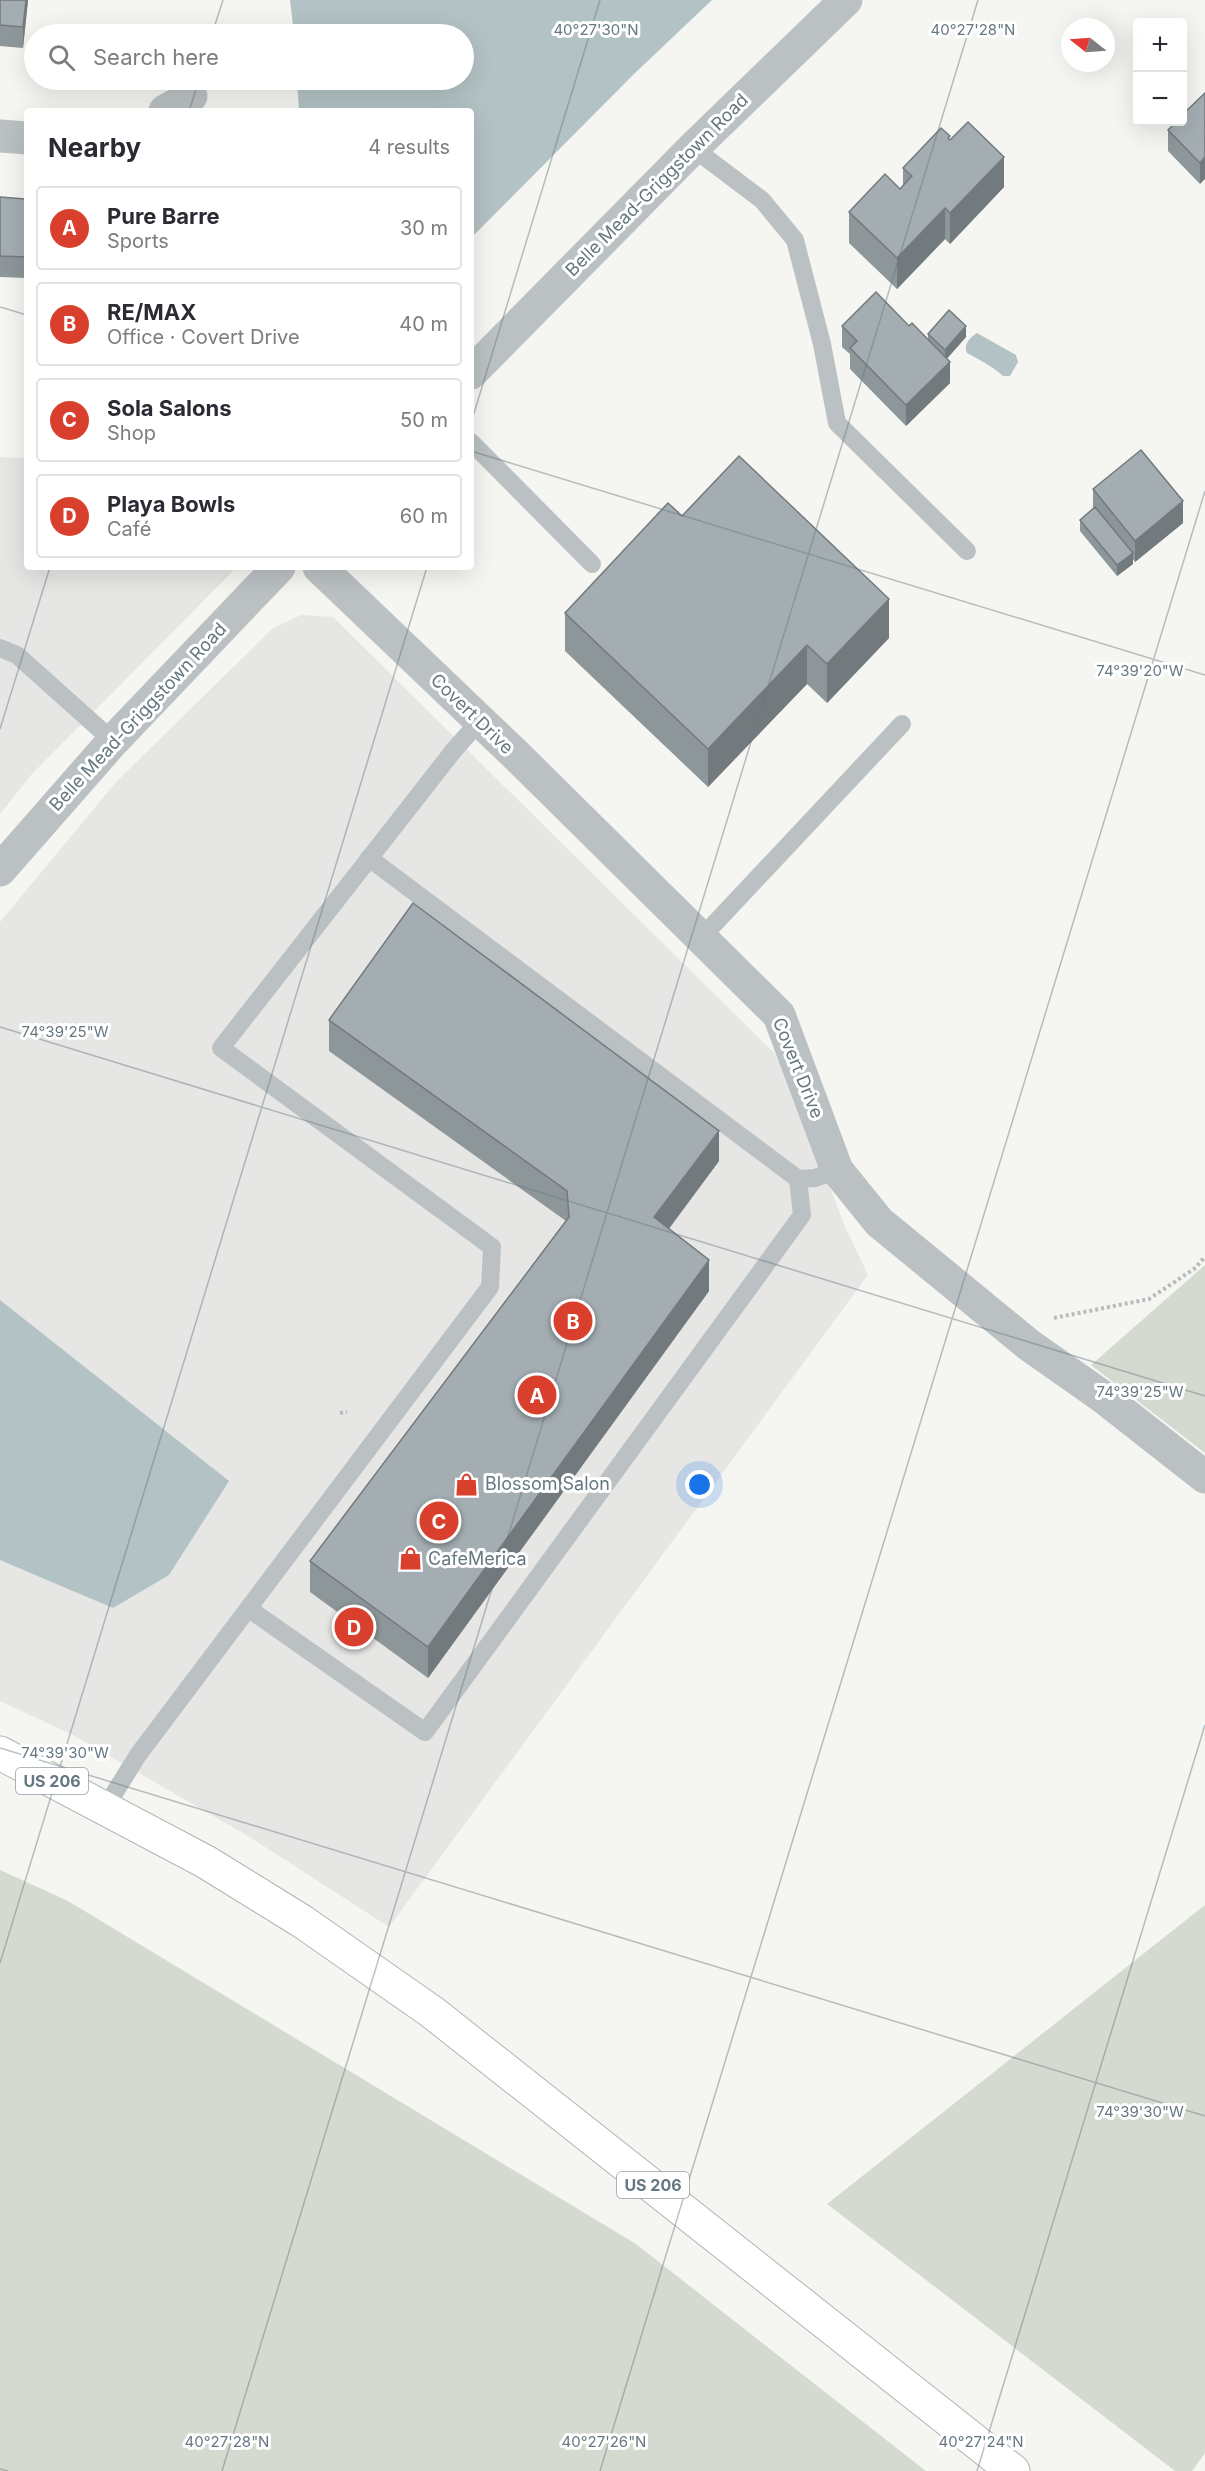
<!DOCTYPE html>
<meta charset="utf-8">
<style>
body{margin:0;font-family:Inter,sans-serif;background:#f2f2f3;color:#2b2b33}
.controls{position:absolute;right:18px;top:18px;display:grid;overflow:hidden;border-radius:6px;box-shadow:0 6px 24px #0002}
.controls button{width:54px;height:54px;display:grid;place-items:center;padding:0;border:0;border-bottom:2px solid #e1e1e2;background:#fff;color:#2b2b33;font:30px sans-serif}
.compass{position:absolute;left:1061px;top:18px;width:54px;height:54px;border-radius:50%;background:#fff;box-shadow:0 6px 24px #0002;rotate:287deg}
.you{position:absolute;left:700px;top:1485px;width:21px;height:21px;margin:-15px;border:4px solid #fff;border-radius:50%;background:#1a73e8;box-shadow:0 0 0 9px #1a73e833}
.badge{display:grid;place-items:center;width:39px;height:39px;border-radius:50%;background:#d93f2d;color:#fff;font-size:20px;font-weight:700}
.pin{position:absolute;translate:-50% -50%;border:3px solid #fff;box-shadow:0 2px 6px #0006}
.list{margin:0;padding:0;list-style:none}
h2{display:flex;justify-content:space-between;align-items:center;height:78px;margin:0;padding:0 24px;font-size:26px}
h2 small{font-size:20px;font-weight:400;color:#7c7c81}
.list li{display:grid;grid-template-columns:39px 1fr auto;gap:18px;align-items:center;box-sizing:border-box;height:84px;margin:0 12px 12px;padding:0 12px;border:2px solid #e1e1e2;border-radius:6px}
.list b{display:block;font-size:22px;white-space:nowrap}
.list p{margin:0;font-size:20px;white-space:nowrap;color:#7c7c81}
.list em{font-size:20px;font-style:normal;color:#7c7c81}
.icon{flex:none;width:33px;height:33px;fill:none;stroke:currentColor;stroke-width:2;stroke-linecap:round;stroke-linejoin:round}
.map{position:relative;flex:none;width:1205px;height:2471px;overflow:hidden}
.search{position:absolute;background:#fff;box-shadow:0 6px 24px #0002;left:24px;top:24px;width:450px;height:66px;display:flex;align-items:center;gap:15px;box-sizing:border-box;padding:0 21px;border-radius:33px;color:#7c7c81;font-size:22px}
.panel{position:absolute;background:#fff;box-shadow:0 6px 24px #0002;left:24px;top:108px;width:450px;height:462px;border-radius:6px}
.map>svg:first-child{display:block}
.built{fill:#e6e6e5}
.green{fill:#d5dad1}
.water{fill:#b3c2c4}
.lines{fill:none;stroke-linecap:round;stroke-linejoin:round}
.trunk-casing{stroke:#afb4b6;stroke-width:35}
.path{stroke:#b8bbbd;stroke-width:4;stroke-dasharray:3 3;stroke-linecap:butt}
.service{stroke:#bbc1c3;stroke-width:18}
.minor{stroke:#bbc1c3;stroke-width:33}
.tertiary{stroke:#bbc1c3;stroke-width:33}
.trunk{stroke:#fff;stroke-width:33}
.wall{fill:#8d9699}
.shaded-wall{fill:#737a7d}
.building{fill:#a4aeb2;stroke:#737a7d;stroke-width:1.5}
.ticks{fill:none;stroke:#657881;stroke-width:1.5;stroke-opacity:0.45}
.labels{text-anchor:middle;stroke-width:6;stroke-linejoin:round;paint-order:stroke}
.shield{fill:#fff;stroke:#93a0a7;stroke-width:1.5}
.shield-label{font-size:16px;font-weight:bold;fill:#657881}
.street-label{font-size:18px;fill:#657881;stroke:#fff}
.poi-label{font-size:18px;fill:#657881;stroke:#fff;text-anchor:start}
.ticks-label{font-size:15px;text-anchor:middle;fill:#657881;stroke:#fff;stroke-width:6;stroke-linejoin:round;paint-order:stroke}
</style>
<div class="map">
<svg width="1205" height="2471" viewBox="0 0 1205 2471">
<rect width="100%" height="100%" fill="#f5f5f1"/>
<g class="built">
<path d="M0,457L27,458V567H237L31,775L0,814Z"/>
<path d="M301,615L333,617L775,1054L803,1112L843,1222L868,1275L389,1927L248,1836L73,1735L0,1701V922L116,782L272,629Z"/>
</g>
<g class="green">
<path d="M1205,1265V1453L1091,1365Z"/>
<path d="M0,1870L68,1901L636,2244L926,2471H0Z"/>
<path d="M1205,1905V2453L1192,2471H1175L827,2204Z"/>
</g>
<g class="water">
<path d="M290,0H712L634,74L471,238V111H299L297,80H464V34H294Z"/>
<path d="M977,333L1016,355L1018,362L1010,376H1003C992,366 980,360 967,353C963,345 970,337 977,333Z"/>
<path d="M0,1300L229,1481L169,1575L113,1608L0,1560Z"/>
</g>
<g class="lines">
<defs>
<path id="trunk" d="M0,1753L206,1862L303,1922L432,2012L1013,2471"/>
</defs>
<use href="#trunk" class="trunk-casing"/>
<g class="path">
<path d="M1054,1318L1149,1299L1194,1269L1205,1257"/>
<path d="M340,1413L347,1412"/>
</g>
<g class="service">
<path d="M693,148L762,200L795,240L822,344L837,423L967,551"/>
<path d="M471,442L592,564"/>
<path d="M0,648L17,655L113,741"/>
<path d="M701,938L902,724"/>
<path d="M798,1179L815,1178L837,1170"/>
<path d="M249,1609L425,1732L802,1215L798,1179L369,858"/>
<path d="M105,1808L138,1755L490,1287L492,1247L221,1048L454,750L479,722"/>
</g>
<g class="minor">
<path d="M165,111L191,96"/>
<path d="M0,136L27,138"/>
<path d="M319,567L517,756L779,1015L837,1170L879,1222L1029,1345L1103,1397L1205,1477"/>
</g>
<g class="tertiary">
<path d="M471,373L693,148L846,0"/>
<path d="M0,870L113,741L279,567"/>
</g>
<use href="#trunk" class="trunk"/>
</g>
<g class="wall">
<path d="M0,0H28L23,48L0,46Z"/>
<path d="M1205,93L1200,184L1168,151V130Z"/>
<path d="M950,140L1004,187L950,244L945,239L897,289L849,243V212L900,189L903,185V168Z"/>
<path d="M0,197L27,203V278L0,277Z"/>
<path d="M842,326H909L928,339V334L966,337L947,358L950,383L906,426L850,369V354L842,347Z"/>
<path d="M1093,489L1183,523L1135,562L1133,559V564L1117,576L1080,531V520L1093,509Z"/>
<path d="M682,516L889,638L827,703L807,684L708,787L565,651V613Z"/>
<path d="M329,1020L719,1161L669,1229L709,1291L428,1678L310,1592V1561L566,1221L329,1051Z"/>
</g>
<g class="shaded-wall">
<path d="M26,0H28L23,48V27Z"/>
<path d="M1004,157V187L950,244V213Z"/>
<path d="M1205,157V179L1200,184V163Z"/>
<path d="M945,208V239L897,289V258Z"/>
<path d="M966,326V337L945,361V350Z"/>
<path d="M950,362V383L906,426V405Z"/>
<path d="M1183,501V523L1135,562V541Z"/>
<path d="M1133,553V564L1117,576V565Z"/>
<path d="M889,599V638L827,703V664Z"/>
<path d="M807,645V684L708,787V749Z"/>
<path d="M719,1131V1161L654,1248V1217Z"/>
<path d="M709,1260V1291L428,1678V1647Z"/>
</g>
<g class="building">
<path d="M0,0H26L23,27L0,25V26Z"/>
<path d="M1205,93V157L1200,163L1168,130L1176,122H1182V115Z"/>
<path d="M968,122L1004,157L950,213L945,208L897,258L849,212L885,174L900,189L912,176L903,168L941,128L950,136L948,138L950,140Z"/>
<path d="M0,197L25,199V202L27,203V257L0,256Z"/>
<path d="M876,292L909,326L912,323L950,362L906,405L850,348L857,341L842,326Z"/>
<path d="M949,310L966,326L945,350L928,334Z"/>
<path d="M1141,450L1183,501L1135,541L1093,489Z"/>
<path d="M739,456L889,599L827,664L807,645L708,749L565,613L668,503L682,516Z"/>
<path d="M1095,507L1133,553L1117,565L1080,520Z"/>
<path d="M413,903L719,1131L654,1217L709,1260L428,1647L310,1561L569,1217L567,1191L329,1020Z"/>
</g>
<path class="ticks" d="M212,34L223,0M189,111L199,80M0,307L27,315M471,423L600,0M471,451L1205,675M0,729L50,567M0,1027L1205,1396M0,1748L1205,2116M0,1963L427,567M0,2469L8,2471M222,2471L978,0M600,2471L1205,491M977,2471L1205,1725"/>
<defs>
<symbol id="shop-bare" viewBox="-9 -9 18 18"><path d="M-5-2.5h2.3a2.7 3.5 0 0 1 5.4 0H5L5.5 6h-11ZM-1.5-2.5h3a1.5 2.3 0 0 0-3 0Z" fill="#d93f2d" stroke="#fff" stroke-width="2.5" paint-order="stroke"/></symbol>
</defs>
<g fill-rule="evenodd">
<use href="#shop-bare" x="450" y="1468" width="33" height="33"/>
<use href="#shop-bare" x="394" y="1542" width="33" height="33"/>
</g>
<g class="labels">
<g class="shield">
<rect x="16" y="1768" width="72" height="26" rx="4.5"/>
<rect x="617" y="2172" width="72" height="26" rx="4.5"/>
</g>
<g class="shield-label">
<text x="52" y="1787">US 206</text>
<text x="653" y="2191">US 206</text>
</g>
<g class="street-label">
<text transform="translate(657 185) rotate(-45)" y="6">Belle Mead-Griggstown Road</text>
<text transform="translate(472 714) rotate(44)" y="6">Covert Drive</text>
<text transform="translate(138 717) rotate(-47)" y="6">Belle Mead-Griggstown Road</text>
<text transform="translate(798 1068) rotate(68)" y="6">Covert Drive</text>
</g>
<g class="poi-label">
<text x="485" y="1490">Blossom Salon</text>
<text x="428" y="1565">CafeMerica</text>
</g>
</g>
<g class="ticks-label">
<text x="596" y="35">40°27'30"N</text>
<text x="973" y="35">40°27'28"N</text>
<text x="1140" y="676">74°39'20"W</text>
<text x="65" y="1037">74°39'25"W</text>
<text x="1140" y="1397">74°39'25"W</text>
<text x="65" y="1758">74°39'30"W</text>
<text x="1140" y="2117">74°39'30"W</text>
<text x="227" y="2447">40°27'28"N</text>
<text x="604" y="2447">40°27'26"N</text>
<text x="981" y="2447">40°27'24"N</text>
</g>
</svg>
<div class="controls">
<button>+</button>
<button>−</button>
</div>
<svg class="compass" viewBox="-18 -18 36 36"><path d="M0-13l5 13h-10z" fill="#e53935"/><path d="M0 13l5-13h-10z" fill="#7c7c81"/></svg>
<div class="you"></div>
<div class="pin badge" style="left:537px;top:1395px">A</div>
<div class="pin badge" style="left:573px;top:1321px">B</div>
<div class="pin badge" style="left:439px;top:1521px">C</div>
<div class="pin badge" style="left:354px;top:1627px">D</div>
<div class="search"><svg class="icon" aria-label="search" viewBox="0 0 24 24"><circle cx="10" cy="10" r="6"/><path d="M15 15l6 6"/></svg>Search here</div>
<section class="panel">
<h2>Nearby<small>4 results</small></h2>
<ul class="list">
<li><span class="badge">A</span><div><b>Pure Barre</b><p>Sports</p></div><em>30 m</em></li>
<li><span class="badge">B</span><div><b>RE/MAX</b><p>Office · Covert Drive</p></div><em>40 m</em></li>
<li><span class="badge">C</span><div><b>Sola Salons</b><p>Shop</p></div><em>50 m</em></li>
<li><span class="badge">D</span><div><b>Playa Bowls</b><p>Café</p></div><em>60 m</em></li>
</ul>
</section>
</div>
